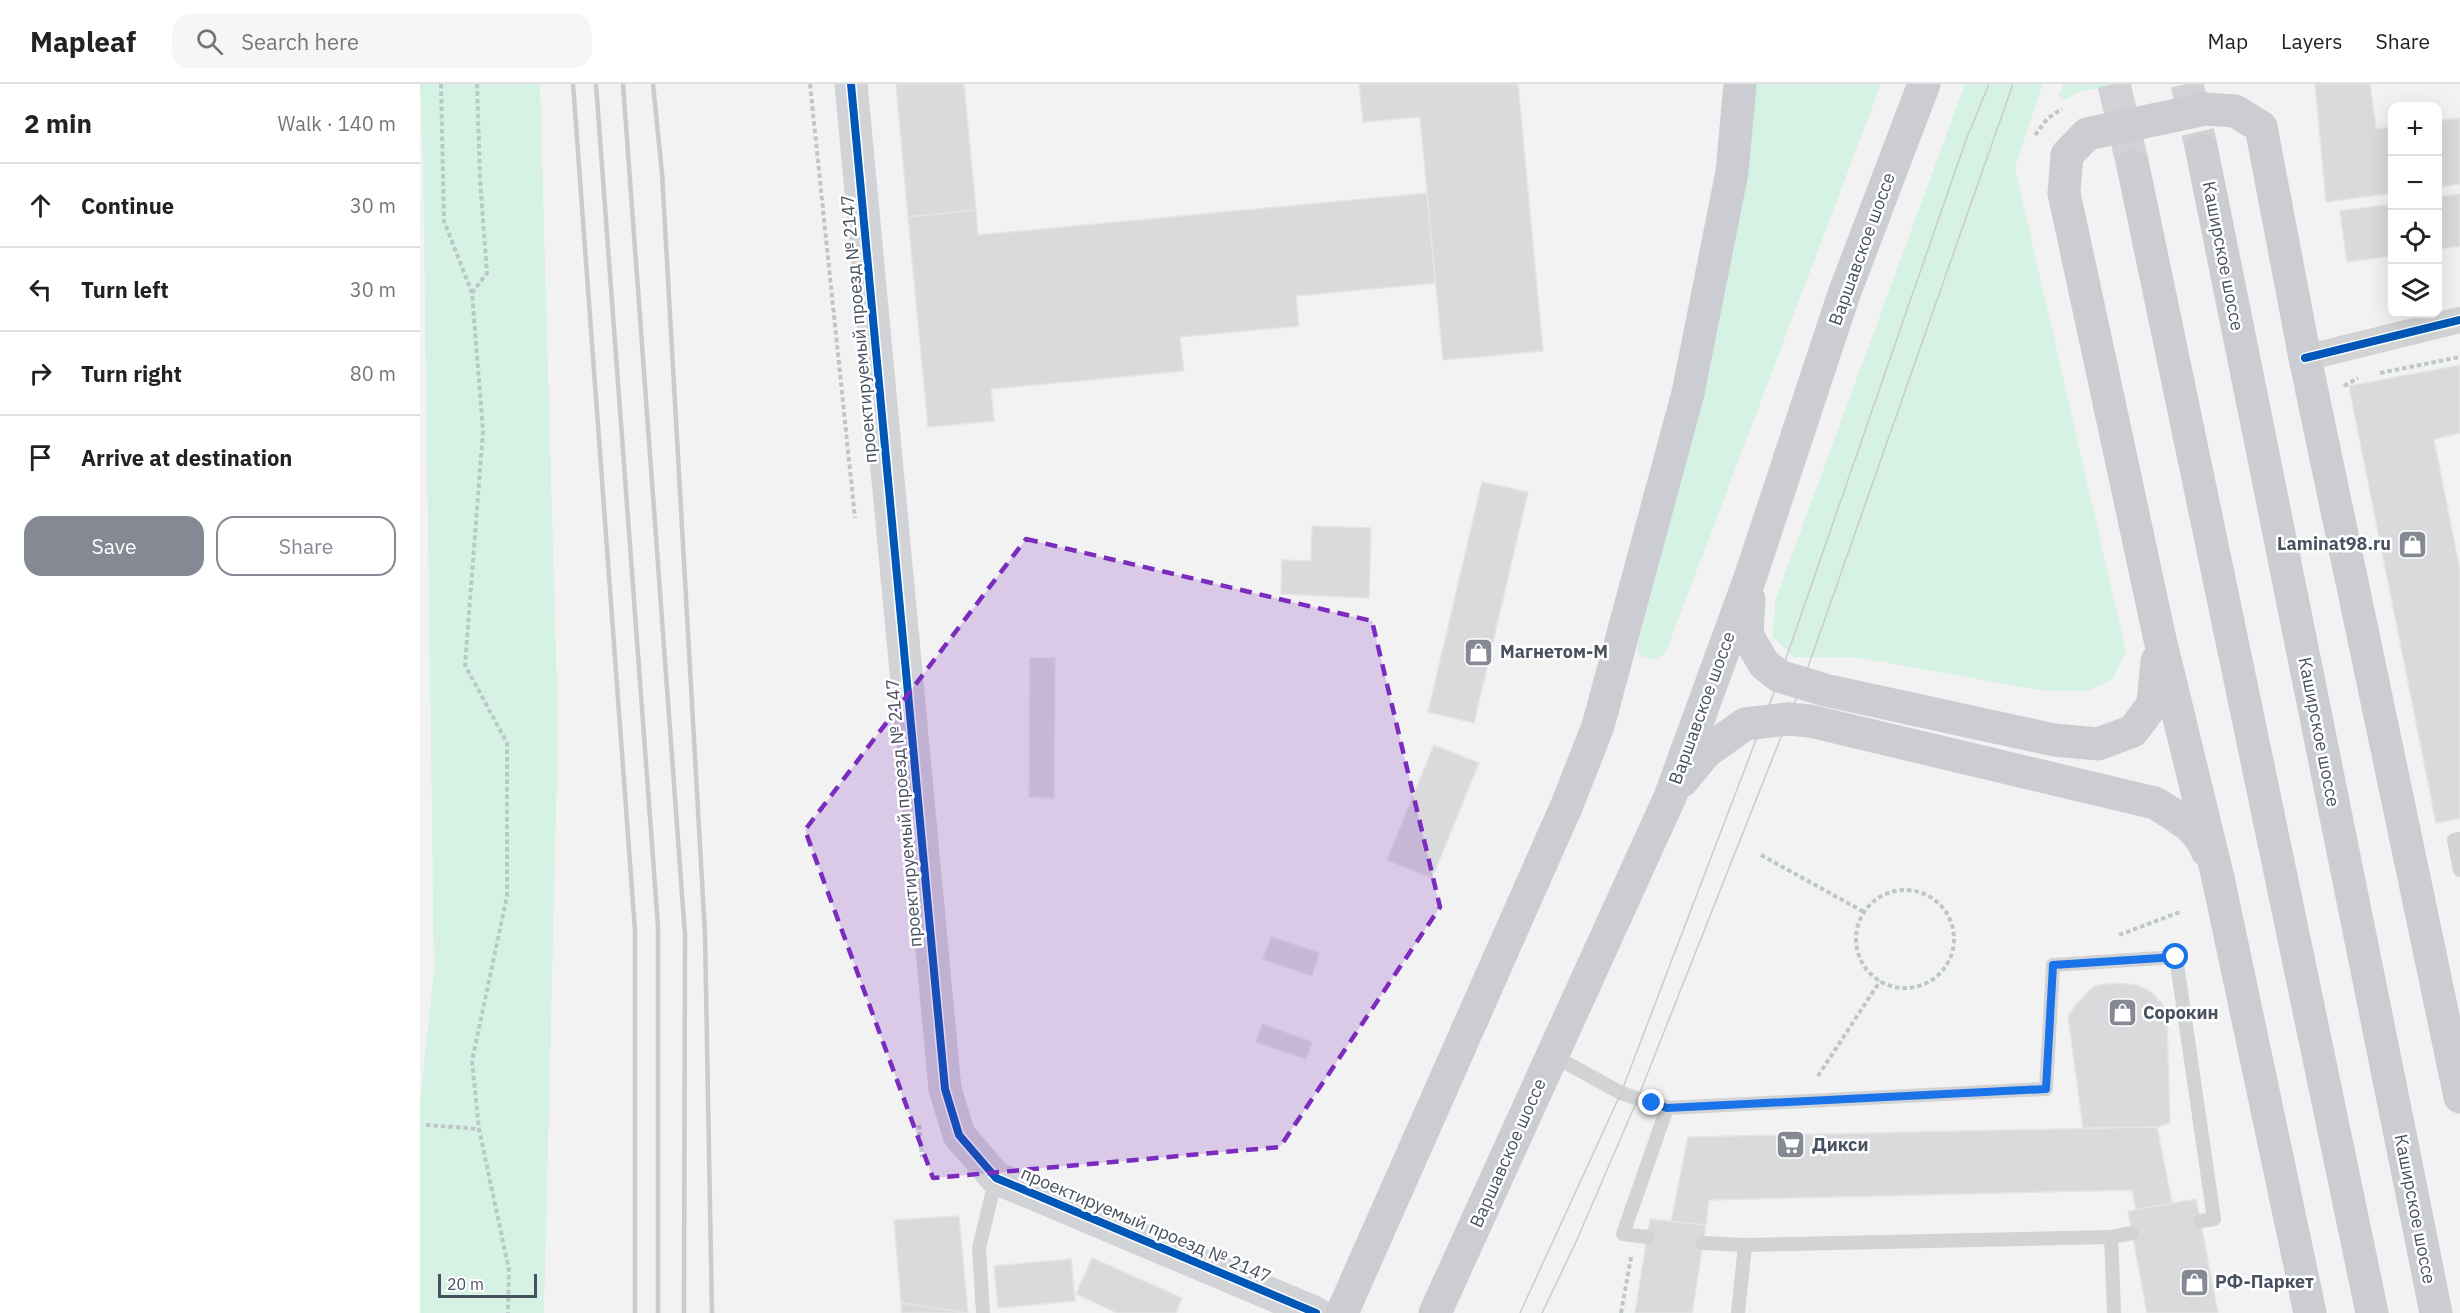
<!DOCTYPE html>
<meta charset="utf-8">
<style>
body{margin:0;font-family:"IBM Plex Sans",sans-serif;background:#f6f6f6;color:#222}
.controls{position:absolute;right:18px;top:18px;display:grid;overflow:hidden;border-radius:12px;box-shadow:0 6px 24px #0002}
.controls button{width:54px;height:54px;display:grid;place-items:center;padding:0;border:0;border-bottom:2px solid #e0e0e0;background:#fff;color:#222;font:30px sans-serif}
.scale{position:absolute;left:18px;bottom:15px;width:99px;box-sizing:border-box;padding-left:6px;border:3px solid #485160;border-top:0;font-size:16px;line-height:21px;white-space:nowrap;color:#485160;-webkit-text-stroke:4px #fff;paint-order:stroke}
.stop{position:absolute;width:18px;height:18px;margin:-14px;border:4px solid #1a73e8;border-radius:50%;background:#fff}
.stop.end{background:#1a73e8;border-color:#fff;box-shadow:0 2px 6px #0008}
.list{margin:0;padding:0;list-style:none}
h2{display:flex;justify-content:space-between;align-items:center;height:78px;margin:0;padding:0 24px;font-size:26px}
h2 small{font-size:20px;font-weight:400;color:#767676}
.list li{display:grid;grid-template-columns:39px 1fr auto;gap:18px;align-items:center;box-sizing:border-box;height:84px;padding:0 24px;border-top:2px solid #e0e0e0}
.list b{display:block;font-size:22px;white-space:nowrap}
.list em{font-size:20px;font-style:normal;color:#767676}
.actions{display:flex;gap:12px;padding:18px 24px}
.actions a{flex:1;padding:14px 0;border:2px solid #848993;border-radius:18px;text-align:center;font-size:21px;color:#848993}
.actions .main{background:#848993;color:#fff}
.icon{flex:none;width:33px;height:33px;fill:none;stroke:currentColor;stroke-width:2;stroke-linecap:round;stroke-linejoin:round}
.map{position:relative;flex:none;width:2040px;height:1229px;overflow:hidden}
header{display:flex;align-items:center;gap:36px;box-sizing:border-box;height:84px;padding:0 30px;background:#fff;border-bottom:2px solid #e0e0e0}
header strong{font-size:28px}
nav{display:flex;gap:33px;margin-inline-start:auto;font-size:21px}
.search{width:420px;height:54px;background:#f6f6f6;display:flex;align-items:center;gap:15px;box-sizing:border-box;padding:0 21px;border-radius:18px;color:#767676;font-size:22px}
main{display:flex}
aside{flex:1;background:#fff}
.map>svg:first-child{display:block}
.green{fill:#d6f2e5}
.building{fill:#dadadd;stroke:#e4e4e5;stroke-width:1.5}
.lines{fill:none;stroke-linecap:round;stroke-linejoin:round}
.primary-tunnel{stroke:#d1d2d5;stroke-width:33;stroke-dasharray:33 16;stroke-linecap:butt}
.path{stroke:#bcc8c7;stroke-width:4;stroke-dasharray:4.5 3;stroke-linecap:butt}
.lane{stroke:#d1d3d5;stroke-width:14}
.street{stroke:#d1d3d5;stroke-width:26}
.secondary{stroke:#d1d3d7;stroke-width:33}
.primary{stroke:#cbcdd3;stroke-width:33}
.tram{stroke:#cacbcd;stroke-width:1.5}
.rail{stroke:#cacbcd;stroke-width:4.5}
.cycleway-casing{stroke:#fff;stroke-width:11}
.cycleway{stroke:#0057b8;stroke-width:8}
.route{stroke:#1a73e8;stroke-width:8}
.marked{fill:#7b2cbf;fill-opacity:0.2;stroke:#7b2cbf;stroke-width:4.5;stroke-dasharray:12 8;stroke-linejoin:round}
.labels{text-anchor:middle;stroke-width:5;stroke-linejoin:round;paint-order:stroke}
.street-label{font-size:18px;fill:#485160;stroke:#fff}
.poi-label{font-size:18px;font-weight:bold;fill:#485160;stroke:#fff;text-anchor:start}
</style>
<header>
<strong>Mapleaf</strong>
<div class="search"><svg class="icon" aria-label="search" viewBox="0 0 24 24"><circle cx="10" cy="10" r="6"/><path d="M15 15l6 6"/></svg>Search here</div>
<nav><a>Map</a><a>Layers</a><a>Share</a></nav>
</header>
<main>
<aside>
<h2>2 min<small>Walk · 140 m</small></h2>
<ul class="list">
<li><svg class="icon" aria-label="ahead" viewBox="0 0 24 24"><path d="M12 20V5M6 11l6-6 6 6"/></svg><div><b>Continue</b></div><em>30 m</em></li>
<li><svg class="icon" aria-label="left" viewBox="0 0 24 24"><path d="M17 20v-9H6M10 6l-5 5 5 5"/></svg><div><b>Turn left</b></div><em>30 m</em></li>
<li><svg class="icon" aria-label="right" viewBox="0 0 24 24"><path d="M7 20v-9h11M14 6l5 5-5 5"/></svg><div><b>Turn right</b></div><em>80 m</em></li>
<li><svg class="icon" aria-label="arrive" viewBox="0 0 24 24"><path d="M6 21V4h12l-3 4 3 4H6"/></svg><div><b>Arrive at destination</b></div></li>
</ul>
<div class="actions"><a class="main">Save</a><a>Share</a></div>
</aside>
<div class="map">
<svg width="2040" height="1229" viewBox="0 0 2040 1229">
<rect width="100%" height="100%" fill="#f3f2f2"/>
<g class="green">
<path d="M0,0H120L138,643L124,1229H0V1018L14,886L3,82Z"/>
<path d="M1328,0H1461L1246,568L1236,576L1220,572L1217,564L1290,284L1311,158Z"/>
<path d="M1545,0H1623L1595,84L1706,568L1692,596L1667,607H1624L1435,573H1373L1353,553L1355,517Z"/>
<path d="M1643,0H1700L1660,8L1644,16L1639,12Z"/>
</g>
<g class="building">
<path d="M476,0H544L556,126L488,133Z"/>
<path d="M939,0H1098L1123,267L1023,276L1000,33L943,38Z"/>
<path d="M1895,0H1950L1956,45L1972,43V109L1906,118Z"/>
<path d="M2040,34V100L2018,103V37Z"/>
<path d="M1007,109L1015,199L876,212L879,242L760,253L764,287L571,305L574,337L508,343L488,133L556,126L558,151Z"/>
<path d="M2040,110V162L2018,165V113Z"/>
<path d="M1972,120V172L1927,178L1920,127Z"/>
<path d="M2040,281V349L2014,355L2040,487V734L2016,739L1929,302Z"/>
<path d="M1062,398L1108,408L1054,639L1008,628Z"/>
<path d="M892,442L951,444L949,514L861,510L862,476L891,477Z"/>
<path d="M610,574H635L634,714L609,713Z"/>
<path d="M1014,661L1059,679L1012,794L967,776Z"/>
<path d="M851,853L899,869L892,892L843,875Z"/>
<path d="M1695,899L1717,901L1730,907L1742,919L1747,932L1750,1039L1737,1043L1663,1044L1648,932L1658,918L1674,902Z"/>
<path d="M842,940L892,958L886,975L836,958Z"/>
<path d="M1737,1043L1752,1119L1716,1126L1712,1106L1289,1116L1286,1141L1251,1137L1268,1053Z"/>
<path d="M1776,1115L1798,1229H1727L1708,1127Z"/>
<path d="M539,1132L548,1229L481,1219L474,1136Z"/>
<path d="M1230,1135L1286,1141L1272,1229H1215Z"/>
<path d="M672,1174L762,1214L756,1229H697L656,1210Z"/>
<path d="M651,1175L655,1217L578,1224L574,1182Z"/>
<path d="M481,1219L548,1229H482Z"/>
</g>
<g class="lines">
<g class="primary-tunnel">
<path d="M1694,0L1713,82"/>
<path d="M1767,0L1782,67"/>
</g>
<g class="path">
<path d="M21,0L24,137L52,209L63,347L45,581L87,659V812L52,977L59,1045L89,1186L88,1229"/>
<path d="M390,0L435,434"/>
<path d="M1615,51L1628,34L1642,25"/>
<path d="M52,209L67,189L60,95L57,0"/>
<path d="M1960,289L2040,273"/>
<path d="M1924,302L1938,294"/>
<path d="M1341,771L1444,828"/>
<circle cx="1485" cy="855" r="49"/>
<path d="M1699,851L1760,828"/>
<path d="M1398,992L1460,897"/>
<path d="M6,1041L59,1045"/>
<path d="M499,1041L502,1073"/>
<path d="M1201,1229L1211,1173"/>
</g>
<g class="lane">
<path d="M2040,755L2034,756L2040,786"/>
<path d="M1132,971L1201,1009L1247,1024L1626,1005L1633,881L1756,873L1794,1135L1781,1137"/>
<path d="M1227,1153L1203,1150L1247,1024"/>
<path d="M1691,1153L1712,1149"/>
<path d="M1283,1159L1325,1161"/>
<path d="M563,1229L559,1164L576,1094"/>
<path d="M1318,1229L1325,1161L1691,1153L1694,1229"/>
</g>
<path class="street" d="M1885,274L2040,236"/>
<path class="secondary" d="M431,0L525,1005L539,1051L576,1094L896,1229"/>
<g class="primary">
<path d="M1782,67L2016,1229"/>
<path d="M1713,82L1952,1229"/>
<path d="M1329,515L1327,551L1344,580L1359,592L1405,606L1634,656L1678,660L1713,647L1733,620L1737,577"/>
<path d="M1262,697L1286,668L1325,640L1368,635L1390,637L1735,719C1756,732 1778,743 1787,767"/>
<path d="M922,1229L1147,721L1178,642L1268,309L1312,88L1320,0"/>
<path d="M1015,1229L1250,713L1331,491L1424,210L1504,0"/>
<path d="M1890,1229L1798,794L1739,551L1644,109L1647,71L1667,50L1785,25L1815,27L1841,43L1885,274L2040,1013"/>
</g>
<g class="tram">
<path d="M1100,1229L1201,1009L1355,606L1546,56L1569,0"/>
<path d="M1122,1229L1156,1158L1215,1021L1382,600L1593,0"/>
</g>
<g class="rail">
<path d="M153,0L215,847V1229"/>
<path d="M176,0L238,842V1229"/>
<path d="M203,0L265,851L264,1229"/>
<path d="M233,0L242,89L285,850L292,1229"/>
</g>
<defs>
<g id="cycleway">
<path d="M431,0L525,1005L539,1051L576,1094L896,1229"/>
<path d="M1885,274L2040,236"/>
</g>
</defs>
<use href="#cycleway" class="cycleway-casing"/>
<use href="#cycleway" class="cycleway"/>
</g>
<g class="lines">
<path class="route" d="M1232,1019L1247,1024L1626,1005L1633,881L1756,873"/>
</g>
<path class="marked" d="M606,455L952,537L1020,823L860,1063L513,1094L385,746Z"/>
<defs>
<symbol id="shop-square" viewBox="-11 -11 22 22"><rect x="-9" y="-9" width="18" height="18" rx="4" fill="#848993" stroke="#fff"/><path d="M-5-2.5h2.3a2.7 3.5 0 0 1 5.4 0H5L5.5 6h-11ZM-1.5-2.5h3a1.5 2.3 0 0 0-3 0Z" fill="#fff"/></symbol>
<symbol id="supermarket-square" viewBox="-11 -11 22 22"><rect x="-9" y="-9" width="18" height="18" rx="4" fill="#848993" stroke="#fff"/><path d="M-6-5.5h2.5l.6 2H6L4.5 2H-2.5L-4.4-4H-6ZM-1.5 3.2a1.3 1.3 0 1 0 .1 0ZM3 3.2a1.3 1.3 0 1 0 .1 0Z" fill="#fff"/></symbol>
</defs>
<g fill-rule="evenodd">
<use href="#shop-square" x="1976" y="444" width="33" height="33"/>
<use href="#shop-square" x="1042" y="552" width="33" height="33"/>
<use href="#shop-square" x="1686" y="912" width="33" height="33"/>
<use href="#supermarket-square" x="1354" y="1044" width="33" height="33"/>
<use href="#shop-square" x="1758" y="1182" width="33" height="33"/>
</g>
<g class="labels">
<g class="street-label">
<text transform="translate(1442 165) rotate(-70)" y="6">Варшавское шоссе</text>
<text transform="translate(1803 172) rotate(79)" y="6">Каширское шоссе</text>
<text transform="translate(439 245) rotate(-95)" y="6">проектируемый проезд № 2147</text>
<text transform="translate(1282 624) rotate(-70)" y="6">Варшавское шоссе</text>
<text transform="translate(1899 648) rotate(79)" y="6">Каширское шоссе</text>
<text transform="translate(484 729) rotate(-95)" y="6">проектируемый проезд № 2147</text>
<text transform="translate(1088 1069) rotate(-66)" y="6">Варшавское шоссе</text>
<text transform="translate(1995 1125) rotate(79)" y="6">Каширское шоссе</text>
<text transform="translate(726 1141) rotate(23)" y="6">проектируемый проезд № 2147</text>
</g>
<g class="poi-label">
<text x="1971" y="466" text-anchor="end">Laminat98.ru</text>
<text x="1080" y="574">Магнетом-М</text>
<text x="1723" y="935">Сорокин</text>
<text x="1392" y="1067">Дикси</text>
<text x="1795" y="1204">РФ-Паркет</text>
</g>
</g>
</svg>
<div class="controls">
<button>+</button>
<button>−</button>
<button><svg class="icon" aria-label="locate" viewBox="0 0 24 24"><circle cx="12" cy="12" r="6"/><path d="M12 2v4M12 18v4M2 12h4M18 12h4"/></svg></button>
<button><svg class="icon" aria-label="layers" viewBox="0 0 24 24"><path d="M12 4l9 5-9 5-9-5zM3 14l9 5 9-5"/></svg></button>
</div>
<div class="scale">20 m</div>
<div class="stop" style="left:1756px;top:873px"></div>
<div class="stop end" style="left:1232px;top:1019px"></div>
</div>
</main>
